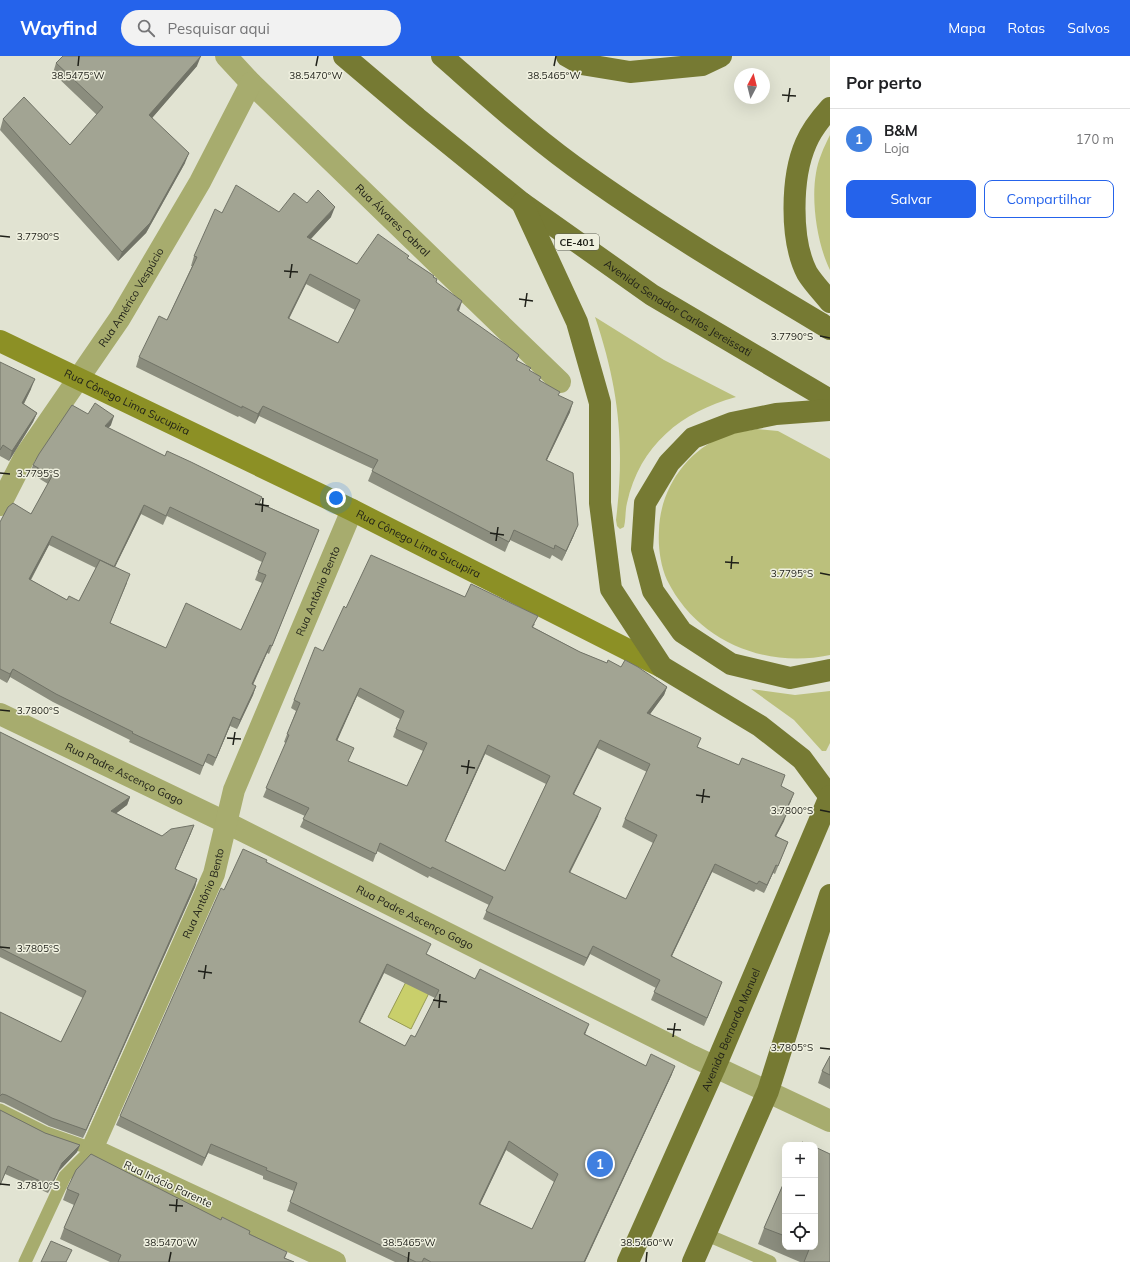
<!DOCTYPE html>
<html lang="pt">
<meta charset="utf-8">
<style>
body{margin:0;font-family:Mulish,sans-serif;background:#f2f2f2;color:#202124}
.controls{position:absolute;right:12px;bottom:12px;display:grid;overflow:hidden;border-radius:8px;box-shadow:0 4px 16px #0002}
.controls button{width:36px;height:36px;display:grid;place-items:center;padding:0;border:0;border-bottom:1px solid #e0e0e0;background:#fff;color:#202124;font:20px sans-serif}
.compass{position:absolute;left:734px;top:12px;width:36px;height:36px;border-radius:50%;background:#fff;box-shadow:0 4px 16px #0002;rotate:7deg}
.you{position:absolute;left:336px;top:442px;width:14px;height:14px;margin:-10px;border:3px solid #fff;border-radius:50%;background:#1a73e8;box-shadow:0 0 0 6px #1a73e833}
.badge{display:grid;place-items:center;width:26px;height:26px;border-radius:50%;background:#2563eb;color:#fff;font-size:13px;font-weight:700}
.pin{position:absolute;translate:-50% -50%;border:2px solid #fff;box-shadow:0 1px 4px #0006}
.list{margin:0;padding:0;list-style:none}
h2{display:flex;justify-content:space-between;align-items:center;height:52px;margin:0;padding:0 16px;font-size:17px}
h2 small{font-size:13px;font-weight:400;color:#757577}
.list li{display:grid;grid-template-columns:26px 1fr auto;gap:12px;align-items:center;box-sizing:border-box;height:60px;padding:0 16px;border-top:1px solid #e0e0e0}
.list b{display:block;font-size:15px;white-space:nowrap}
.list p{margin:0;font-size:13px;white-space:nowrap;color:#757577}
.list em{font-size:13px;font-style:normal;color:#757577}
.actions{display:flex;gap:8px;padding:12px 16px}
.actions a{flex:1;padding:9px 0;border:1px solid #2563eb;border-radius:8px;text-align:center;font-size:14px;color:#2563eb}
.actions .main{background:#2563eb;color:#fff}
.icon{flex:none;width:22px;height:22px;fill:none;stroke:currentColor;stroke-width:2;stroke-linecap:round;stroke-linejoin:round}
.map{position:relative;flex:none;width:830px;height:1206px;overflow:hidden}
header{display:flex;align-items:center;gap:24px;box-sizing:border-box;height:56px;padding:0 20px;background:#2563eb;color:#fff}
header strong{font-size:19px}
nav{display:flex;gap:22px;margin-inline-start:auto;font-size:14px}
.search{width:280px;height:36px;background:#f2f2f2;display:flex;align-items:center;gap:10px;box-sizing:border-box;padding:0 14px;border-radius:22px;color:#757577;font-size:15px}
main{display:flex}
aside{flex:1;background:#fff}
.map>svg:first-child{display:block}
.green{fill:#bbc07c}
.water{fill:#c9cf6b;stroke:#969a52}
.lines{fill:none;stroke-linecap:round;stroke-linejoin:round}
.lane{stroke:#a7ac6e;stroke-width:13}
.street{stroke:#a7ac6e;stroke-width:22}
.secondary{stroke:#8c9025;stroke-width:22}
.primary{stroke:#767a33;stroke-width:22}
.wall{fill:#8b8d7e;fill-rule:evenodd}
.shaded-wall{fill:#717367}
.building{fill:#a2a493;stroke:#717367;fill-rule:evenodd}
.ticks{fill:none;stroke:#1f2019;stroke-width:1.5}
.labels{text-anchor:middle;stroke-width:3;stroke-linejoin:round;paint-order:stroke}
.shield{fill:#eff0df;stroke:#5d5e54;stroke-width:1}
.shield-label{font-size:10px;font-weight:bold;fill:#1f2019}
.street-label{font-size:11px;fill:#1f2019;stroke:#eff0df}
.ticks-label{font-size:10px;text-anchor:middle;fill:#1f2019;stroke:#eff0df;stroke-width:3;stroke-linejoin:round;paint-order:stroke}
</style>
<header>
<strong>Wayfind</strong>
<div class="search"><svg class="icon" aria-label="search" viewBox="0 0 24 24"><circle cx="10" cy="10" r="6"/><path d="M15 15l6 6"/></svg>Pesquisar aqui</div>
<nav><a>Mapa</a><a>Rotas</a><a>Salvos</a></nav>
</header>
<main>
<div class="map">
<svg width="830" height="1206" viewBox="0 0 830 1206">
<rect width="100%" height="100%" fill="#e1e3d2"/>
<g class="green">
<path d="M830,79V214C817,188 811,145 816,117C818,104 824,91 830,79Z"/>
<path d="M595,261L664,304L736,341C681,356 640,389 627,447C625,455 626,463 624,471L620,473L617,470L616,464C625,389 619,332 595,261Z"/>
<path d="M757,373L778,375L830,403V599C765,613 697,585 667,524C660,508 658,490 659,474C660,434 686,395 724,380C735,376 746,375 757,373Z"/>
<path d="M751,633L795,639L830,635V687L826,695H822L794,664Z"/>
</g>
<path class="water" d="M411,916L434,927L411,973L388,961Z"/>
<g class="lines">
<g class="lane">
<path d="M0,1054L46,1077L92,1093L65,1120L25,1206"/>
<path d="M705,1178L770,1206"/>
</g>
<g class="street">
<path id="s1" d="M226,0L251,27L560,326"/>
<path id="s2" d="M0,449L25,400L120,262L200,126L251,27"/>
<path id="s3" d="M0,658L225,766L692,1000L830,1065"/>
<path id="s4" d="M335,1206L92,1093L214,818L234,734L352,454"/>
</g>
<path class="secondary" id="s5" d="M0,285L352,454L662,611"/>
<g class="primary">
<path id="s6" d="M344,0L417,62L522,147L652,239L830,344"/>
<path d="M442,0C490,42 537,85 589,121C667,176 748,224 830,273"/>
<path d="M567,0L581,8L630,16L702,9L721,0"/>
<path d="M830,52C821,62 811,75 806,87C791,121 790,184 807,217C813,227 823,237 830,246"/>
<path d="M522,147L577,266L600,347V447L611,533L662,611L760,670L802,703L830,741"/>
<path d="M830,354L776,358L732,367L693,382L669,407L645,447L642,493L653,535L682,576L731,608L790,622L830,614"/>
<path id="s7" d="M628,1206L715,1011L830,740"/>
<path d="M693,1206L768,1035L830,839"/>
</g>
</g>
<g class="wall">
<path d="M56,7L197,10L152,62L185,107L146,177L118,205L0,74L3,63L70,89L97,59L53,17Z"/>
<path d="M307,147L331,161L311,183L357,208L408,203L434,220V221L437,223L436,226L458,255L519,299L517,304L530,315L541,321L540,324L558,339L570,356L547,404L574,479L562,505L552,499L550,503L510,484L505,496L368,425L373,413L259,360L255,368L239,360L238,361L136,311L139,301L167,264L192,210H191L194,200L222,157L279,156ZM306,228L355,254L338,287L289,263Z"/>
<path d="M0,306L31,333L24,348L37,357L33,366L9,405L0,400Z"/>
<path d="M88,358L111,369L108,372L260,447L319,474L269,598L267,597L253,629L256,630L253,639L237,673L230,670L213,710L205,706L200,719L129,686L130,684L53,646L10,621L7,627L0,623V466L31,458L48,428L30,417L33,409ZM141,458L163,469L167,460L262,506L255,524L262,527L241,574L166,592L110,567L127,527L115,511ZM49,489L96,512L79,545L67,544L31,524Z"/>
<path d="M465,541L535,568L533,571L580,596L607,607L667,631L664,639L650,658L697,691L781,730L791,745L785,757L784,765L776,780L788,786L775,818L773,817L764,837L756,833L754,836L712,816L672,900L719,934L704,970L651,944L656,932L590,898L584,910L483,863L489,849L429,820L428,822L377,795L373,806L300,771L305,760L263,741L286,687L284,686L296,655L291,652L294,644L323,595L346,552ZM357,640L400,663L393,681L423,695L407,730L348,705L337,684ZM597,692L647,716L625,763L622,771L653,787L626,843L570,817L598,760L574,738ZM485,698L546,728L505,815L445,785Z"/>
<path d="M0,676L130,741L127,749L116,757L162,780L191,777L175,813L197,823L195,831L83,1082L49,1070L4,1047L0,1046V956L61,986L83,942L0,901Z"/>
<path d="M266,806L427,898L475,923L586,976L585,978L646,1010L672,1018L585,1206H395L287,1155L294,1135L263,1123V1120L208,1097L202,1110L116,1069L120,1060ZM384,917L435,942L415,981L405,990L360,966ZM506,1094L554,1126L532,1173L480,1148Z"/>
<path d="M830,1000V1033L818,1027L822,1015Z"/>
<path d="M0,1054L45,1077L80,1089L77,1096L59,1115L48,1137L5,1118L0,1130Z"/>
<path d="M785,1124V1191H815L830,1206H800L758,1188L764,1172Z"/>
<path d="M67,1133L221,1164L287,1196L285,1202L294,1206H110L60,1183L64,1172L74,1149L63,1144Z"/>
</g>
<g class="shaded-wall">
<path d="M201,0L197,10L146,69L149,59Z"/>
<path d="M189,97L185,107L146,177L118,205L122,196Z"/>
<path d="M335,151L331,161L303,191L307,181Z"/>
<path d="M310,218L306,228L284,272L288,262Z"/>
<path d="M462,245L459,255L453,264L457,254Z"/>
<path d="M35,323L31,333L19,357L22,347Z"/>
<path d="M573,346L570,356L542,414L546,404Z"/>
<path d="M263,350L259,360L255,368L258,358Z"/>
<path d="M37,357L33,366L9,405L12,395Z"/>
<path d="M114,360L111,369L102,379L105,370Z"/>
<path d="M144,449L141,458L111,519L114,511Z"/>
<path d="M578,469L574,479L562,505L566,495Z"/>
<path d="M52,480L49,489L26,532L29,523Z"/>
<path d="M270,589L267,597L249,637L252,628Z"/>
<path d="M13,613L10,621L7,627L10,618Z"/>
<path d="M256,630L253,639L237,673L240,664Z"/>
<path d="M667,631L664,639L645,665L647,657Z"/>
<path d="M360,632L357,640L334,692L336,684Z"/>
<path d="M233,661L230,670L213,710L216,702Z"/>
<path d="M600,684L597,692L570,746L573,738Z"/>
<path d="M488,689L485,698L442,793L445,785Z"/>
<path d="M794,737L791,745L782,764L785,756Z"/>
<path d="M130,741L127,749L109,763L111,755Z"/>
<path d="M601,752L598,760L566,824L569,816Z"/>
<path d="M787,757L784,765L772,788L775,780Z"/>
<path d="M194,769L191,777L172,821L175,813Z"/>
<path d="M715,808L712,816L668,908L671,900Z"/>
<path d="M776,809L773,817L764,837L767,829Z"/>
<path d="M197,823L195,831L83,1082L86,1074Z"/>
<path d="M593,890L590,898L584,910L587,902Z"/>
<path d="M387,908L384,917L356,974L359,966Z"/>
<path d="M722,926L719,934L704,970L707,962Z"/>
<path d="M589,968L586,976L581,986L584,978Z"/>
<path d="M675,1010L672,1018L585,1206H584Z"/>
<path d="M509,1085L506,1094L476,1157L479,1148Z"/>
<path d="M211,1088L208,1097L202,1110L205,1102Z"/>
<path d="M80,1089L77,1096L59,1115L48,1137L51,1130L62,1107Z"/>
</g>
<g class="building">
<path d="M63,0H201L149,59L189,97L150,167L122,196L3,63L24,41L70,89L103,51L56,7Z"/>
<path d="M236,129L279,156L294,137L307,147L318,134L335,151L307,181L357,208L378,178L409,200L407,202L434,220L433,221L437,223L436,226L462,245L457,254L505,288L519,299L516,304L531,312L529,314L541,321L539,324L560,336L558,339L573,346L546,404L573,417L578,469L566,495L555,489L554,493L514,474L509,486L372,415L378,404L263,350L258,358L242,350V352L139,301L159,260L167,264L197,201L194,200L215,153L222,157ZM310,218L360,244L338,287L288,262Z"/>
<path d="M0,306L35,323L22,347L37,357L12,395L3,389L0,394Z"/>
<path d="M95,347L114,360L105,370L165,400L167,395L191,406L262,441L259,447L319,474L272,590L270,589L252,628L256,630L240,664L233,661L216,702L208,698L203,710L132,677L133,676L56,638L13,613L10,618L0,613V466L8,451L13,447L31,458L52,420L33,409L39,398L72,349L88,358ZM144,449L166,460L170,451L266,497L258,516L266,519L241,574L186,547L166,592L110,567L130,518L100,504L79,545L69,540L67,544L29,523L52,480L114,511Z"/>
<path d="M371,499L465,541L471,528L538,560L532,571L580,596L607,607L608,604L621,611L625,604L638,611L667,631L647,657L701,682L697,691L739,709L742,702L785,719L781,730L794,737L785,756L787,757L775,780L788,786L778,810L776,809L767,829L759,825L757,828L715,808L671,900L722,926L707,962L654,936L660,924L593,890L587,902L486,855L493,841L432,811L431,813L380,787L376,798L303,763L309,752L266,732L289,679L287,678L300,647L294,644L315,591L323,595L344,550L346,552ZM360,632L404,655L396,673L427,687L407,730L348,705L354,692L336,684ZM600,684L650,708L625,763L657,779L626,843L569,816L601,752L573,738ZM488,689L550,720L505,815L445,785Z"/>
<path d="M0,676L130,741L111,755L162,780L171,773L194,769L175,813L197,823L86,1074L52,1062L6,1039L2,1038L0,1040V956L61,986L86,935L0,892Z"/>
<path d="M243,793L267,804L266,806L431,888L426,898L475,923L480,913L589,968L584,978L646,1010L651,998L675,1010L584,1206H431L424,1202L422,1206H416L290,1146L297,1127L266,1114L267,1112L211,1088L205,1102L120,1060L221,832L224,834ZM387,908L439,934L415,981L411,979L405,990L359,966ZM509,1085L558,1118L532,1173L479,1148Z"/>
<path d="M830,1000V1019L822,1015Z"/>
<path d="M0,1054L45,1077L80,1089L62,1107L51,1130L8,1110L0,1129Z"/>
<path d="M802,1086L810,1089H801Z"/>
<path d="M815,1091L830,1098V1206H804L810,1191H809H815Z"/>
<path d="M91,1098L221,1164L222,1161L250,1175L249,1178L287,1196L284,1202L294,1206H118L121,1199L64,1172L79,1138L67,1133L76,1114Z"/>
<path d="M785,1124V1180L764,1172Z"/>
<path d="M51,1185L72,1194L66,1206H41Z"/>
</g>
<path class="ticks" d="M78,10L79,0M316,10L318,0M554,10L556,0M782,39L796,40M788,46L790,32M0,180L10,181M284,215L298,216M290,222L292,208M519,243L533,245M525,251L527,237M820,280L830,282M0,417L10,418M255,448L269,450M262,456L263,442M490,477L504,479M496,485L498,471M725,506L739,507M731,513L732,500M820,517L830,519M0,654L10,655M227,682L241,683M233,689L235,676M461,710L475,712M467,718L469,704M696,739L710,741M702,747L704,733M820,754L830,756M0,891L10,892M198,915L212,917M204,923L206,909M433,944L447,946M439,952L440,938M667,973L681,974M673,981L675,967M820,992L830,993M0,1128L10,1129M169,1149L183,1150M176,1156L177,1143M169,1206L171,1196M408,1206L409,1196M646,1206L647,1196"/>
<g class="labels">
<rect class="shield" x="555" y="178" width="44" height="16" rx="3"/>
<g class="shield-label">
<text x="577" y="190">CE-401</text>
</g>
<g class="street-label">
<text dy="4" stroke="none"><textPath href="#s1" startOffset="234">Rua Álvares Cabral</textPath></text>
<text dy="4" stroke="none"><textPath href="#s2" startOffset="246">Rua Américo Vespúcio</textPath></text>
<text dy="4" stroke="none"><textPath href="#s6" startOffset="419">Avenida Senador Carlos Jereissati</textPath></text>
<text dy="4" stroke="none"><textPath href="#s5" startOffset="141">Rua Cônego Lima Sucupira</textPath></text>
<text dy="4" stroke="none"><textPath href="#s5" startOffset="465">Rua Cônego Lima Sucupira</textPath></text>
<text dy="4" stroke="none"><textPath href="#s4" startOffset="871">Rua Antônio Bento</textPath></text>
<text dy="4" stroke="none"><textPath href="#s3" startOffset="138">Rua Padre Ascenço Gago</textPath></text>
<text dy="4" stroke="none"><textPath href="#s4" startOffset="547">Rua Antônio Bento</textPath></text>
<text dy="4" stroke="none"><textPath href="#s3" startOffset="462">Rua Padre Ascenço Gago</textPath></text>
<text dy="4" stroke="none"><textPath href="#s7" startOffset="254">Avenida Bernardo Manuel</textPath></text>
<text transform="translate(168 1128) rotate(25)" y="4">Rua Inácio Parente</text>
</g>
</g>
<g class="ticks-label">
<text x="78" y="23">38.5475°W</text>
<text x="316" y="23">38.5470°W</text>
<text x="554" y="23">38.5465°W</text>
<text x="38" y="184">3.7790°S</text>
<text x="792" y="284">3.7790°S</text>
<text x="38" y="421">3.7795°S</text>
<text x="792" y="521">3.7795°S</text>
<text x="38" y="658">3.7800°S</text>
<text x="792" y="758">3.7800°S</text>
<text x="38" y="896">3.7805°S</text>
<text x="792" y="995">3.7805°S</text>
<text x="38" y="1133">3.7810°S</text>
<text x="171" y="1190">38.5470°W</text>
<text x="409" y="1190">38.5465°W</text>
<text x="647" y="1190">38.5460°W</text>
</g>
</svg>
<div class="controls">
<button>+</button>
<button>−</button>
<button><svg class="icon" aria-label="locate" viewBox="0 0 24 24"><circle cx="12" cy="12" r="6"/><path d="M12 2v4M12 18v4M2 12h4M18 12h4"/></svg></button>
</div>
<svg class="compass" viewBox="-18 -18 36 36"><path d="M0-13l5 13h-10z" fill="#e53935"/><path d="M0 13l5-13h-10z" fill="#757577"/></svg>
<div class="you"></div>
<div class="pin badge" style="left:600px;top:1108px;background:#3f7fe0">1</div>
</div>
<aside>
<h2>Por perto<small></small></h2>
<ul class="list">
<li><span class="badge" style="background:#3f7fe0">1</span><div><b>B&amp;M</b><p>Loja</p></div><em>170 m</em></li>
</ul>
<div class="actions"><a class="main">Salvar</a><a>Compartilhar</a></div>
</aside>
</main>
